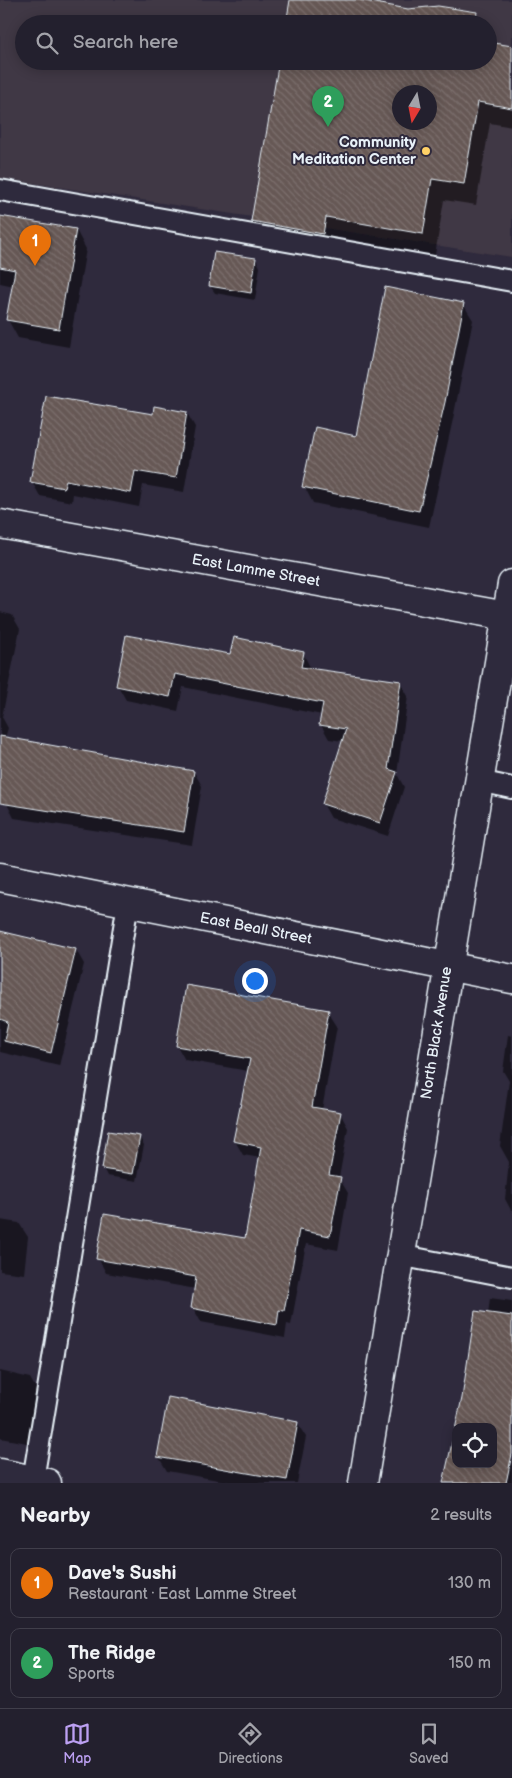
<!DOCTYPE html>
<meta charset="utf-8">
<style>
body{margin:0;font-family:"Balsamiq Sans",sans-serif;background:#2f2d3a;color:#f1f3f6}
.controls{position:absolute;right:15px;bottom:15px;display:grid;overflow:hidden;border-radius:10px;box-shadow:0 2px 12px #0003}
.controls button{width:45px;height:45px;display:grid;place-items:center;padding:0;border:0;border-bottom:1px solid #403e4a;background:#23202e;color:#f1f3f6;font:25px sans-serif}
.compass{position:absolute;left:392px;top:85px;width:45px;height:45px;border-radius:50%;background:#23202e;box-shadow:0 2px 12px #0003;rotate:190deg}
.you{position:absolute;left:254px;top:980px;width:18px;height:18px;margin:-12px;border:4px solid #fff;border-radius:50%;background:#1a73e8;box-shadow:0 0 0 8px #1a73e833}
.badge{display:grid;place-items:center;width:32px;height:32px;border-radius:50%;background:#bca0f2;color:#fff;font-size:16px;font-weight:700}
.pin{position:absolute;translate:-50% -41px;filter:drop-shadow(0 1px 2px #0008)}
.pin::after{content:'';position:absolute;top:26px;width:18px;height:15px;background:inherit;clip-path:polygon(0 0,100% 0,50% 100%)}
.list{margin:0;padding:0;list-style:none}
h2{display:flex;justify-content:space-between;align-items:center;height:65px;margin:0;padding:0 20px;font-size:21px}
h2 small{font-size:16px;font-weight:400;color:#a3a3aa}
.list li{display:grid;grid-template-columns:32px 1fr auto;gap:15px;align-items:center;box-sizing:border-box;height:70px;margin:0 10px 10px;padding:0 10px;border:1px solid #403e4a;border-radius:10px}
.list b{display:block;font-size:19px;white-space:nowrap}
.list p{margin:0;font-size:16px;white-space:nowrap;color:#a3a3aa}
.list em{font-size:16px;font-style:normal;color:#a3a3aa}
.icon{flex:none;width:28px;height:28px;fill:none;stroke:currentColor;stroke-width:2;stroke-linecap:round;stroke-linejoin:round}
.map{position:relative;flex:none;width:512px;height:1483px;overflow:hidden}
.search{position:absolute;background:#23202e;box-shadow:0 2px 12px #0003;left:15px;right:15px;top:15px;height:55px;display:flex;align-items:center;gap:12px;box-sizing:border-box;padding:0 18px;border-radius:28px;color:#a3a3aa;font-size:19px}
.sheet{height:225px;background:#23202e}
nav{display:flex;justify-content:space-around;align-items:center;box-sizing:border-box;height:70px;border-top:1px solid #403e4a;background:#23202e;font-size:14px;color:#a3a3aa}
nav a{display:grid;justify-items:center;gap:2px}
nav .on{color:#bca0f2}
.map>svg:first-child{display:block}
.built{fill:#403844;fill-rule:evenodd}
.shadow{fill:#0007;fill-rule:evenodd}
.building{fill:url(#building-back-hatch);stroke:#e8f1f8;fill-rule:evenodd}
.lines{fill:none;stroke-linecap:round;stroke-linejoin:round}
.service-casing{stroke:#e8f1f8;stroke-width:24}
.minor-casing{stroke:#e8f1f8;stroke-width:31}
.service{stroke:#2f2a3d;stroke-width:20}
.minor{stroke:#2f2a3d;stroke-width:28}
.poi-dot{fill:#ffd166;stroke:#2f2a3d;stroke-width:2}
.labels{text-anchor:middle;stroke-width:4;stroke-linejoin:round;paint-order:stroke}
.poi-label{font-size:15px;font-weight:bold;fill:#e8f1f8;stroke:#2f2a3d;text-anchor:end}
.street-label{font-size:15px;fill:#e8f1f8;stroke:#2f2a3d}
</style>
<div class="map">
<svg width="512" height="1483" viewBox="0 0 512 1483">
<defs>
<pattern id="building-back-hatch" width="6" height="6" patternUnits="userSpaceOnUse" patternTransform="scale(1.25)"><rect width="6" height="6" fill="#665855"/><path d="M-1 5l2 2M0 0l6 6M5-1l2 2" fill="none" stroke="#7c706e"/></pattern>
</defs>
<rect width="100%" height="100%" fill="#2f2a3d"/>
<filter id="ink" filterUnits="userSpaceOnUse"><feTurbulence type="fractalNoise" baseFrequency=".02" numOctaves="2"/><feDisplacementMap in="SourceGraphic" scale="10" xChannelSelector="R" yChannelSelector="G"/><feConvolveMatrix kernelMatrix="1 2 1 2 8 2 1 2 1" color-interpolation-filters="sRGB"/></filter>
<g filter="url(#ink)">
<path class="built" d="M0,0H512V257L0,178ZM24,24H488V61H24ZM400,92H430V122H400Z"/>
<g class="shadow">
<path d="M291,0H374L373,4L408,10L476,14L482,24H287Z"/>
<path d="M512,48V127L490,123L476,205L444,200L435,255L337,237L334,254L265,242L252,221L280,61H488ZM400,92H430V122H400Z"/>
<path d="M0,217L76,230L86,249L69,347L18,338L8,320L14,286L0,283Z"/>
<path d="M256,259L260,267L255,300L215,293L210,286Z"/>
<path d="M463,304L473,320L453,419L429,527L313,503L304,486L357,437Z"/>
<path d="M187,413L195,427L184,492L143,485L139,507L73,494L72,502L40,496L32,482L154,416Z"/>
<path d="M0,612L12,615L20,629L2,717L8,728L5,738L194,772L202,786L192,845L14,818L0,790Z"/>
<path d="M303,653L311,669L400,682L408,696L397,774L404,787L388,836L331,818L323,804L343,741L329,739L321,725L322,715L183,687L178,711L126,700L118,686L231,656Z"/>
<path d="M0,931L76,950L84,964L59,1066L0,1052Z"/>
<path d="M328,1012L337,1026L322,1110L340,1113L348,1128L339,1178L348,1193L338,1250L306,1244L291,1325L287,1324L285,1338L201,1322L193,1308L196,1289L106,1273L98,1258L246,1239L261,1158L243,1155L235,1141L248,1071L185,1060L177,1046Z"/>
<path d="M508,1035L512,1036V1212L505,1199L509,1162L500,1146L509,1081L503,1071Z"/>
<path d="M139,1137L144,1145L137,1181L107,1176L103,1168Z"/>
<path d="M0,1220L19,1223L28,1237L24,1274L0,1271Z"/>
<path d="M490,1298L512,1301V1483H445L456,1464H493L488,1314Z"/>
<path d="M0,1371L30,1378L38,1392L27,1443L0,1438Z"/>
<path d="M297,1423L306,1437L297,1483H235L167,1471L158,1456Z"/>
</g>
<g class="building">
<path d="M290,0H359L408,9L438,6L477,12L475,24H286Z"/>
<path d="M488,42L512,46V108L478,102L464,184L432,179L423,234L326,217L323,234L251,221L279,61H488ZM400,92H430V122H400Z"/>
<path d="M0,216L76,229L59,329L6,320L15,270L0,267Z"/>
<path d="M214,252L256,258L251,293L209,286Z"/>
<path d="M385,287L464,303L445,402L419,511L302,487L315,427L356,436Z"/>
<path d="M46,396L153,414L154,406L187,412L176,478L135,471L131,493L66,480L64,488L30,482Z"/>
<path d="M126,635L230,654L234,637L304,652L301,667L401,681L388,769L397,772L380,823L322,804L346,729L319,725L323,703L175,674L170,697L116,686Z"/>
<path d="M0,736L194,771L184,832L0,803Z"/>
<path d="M0,931L76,949L51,1053L4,1041L8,1022L0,1019Z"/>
<path d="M186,985L329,1010L312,1107L341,1112L329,1175L341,1177L330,1236L299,1230L284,1311L279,1310L277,1325L191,1308L196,1277L96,1259L104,1214L245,1238L261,1147L233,1141L250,1059L176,1046Z"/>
<path d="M108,1131L140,1136L133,1174L102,1169Z"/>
<path d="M475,1311L512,1316V1454L506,1483H443L462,1398ZM456,1427H493V1464H456Z"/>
<path d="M168,1397L298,1422L287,1480L157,1457Z"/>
</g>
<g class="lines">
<defs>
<g id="service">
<path d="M0,190L512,281"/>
<path d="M479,781L512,788"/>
<path d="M399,1255L512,1277"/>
<path d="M33,1480L128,903"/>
</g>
<g id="minor">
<path d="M0,524L512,617"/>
<path d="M0,877L512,979"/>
<path d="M0,1473L47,1483"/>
<path d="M363,1483L512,584"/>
</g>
</defs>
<use href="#service" class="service-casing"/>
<use href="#minor" class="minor-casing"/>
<use href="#service" class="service"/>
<use href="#minor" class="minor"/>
</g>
</g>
<circle class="poi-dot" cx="426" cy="151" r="5"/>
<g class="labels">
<g class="poi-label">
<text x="416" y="147">Community<tspan x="416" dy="17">Meditation Center</tspan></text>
</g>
<g class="street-label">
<text transform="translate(256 570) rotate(10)" y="5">East Lamme Street</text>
<text transform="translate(256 928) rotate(11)" y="5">East Beall Street</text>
<text transform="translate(436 1033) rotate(-81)" y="5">North Black Avenue</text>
</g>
</g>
</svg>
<div class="controls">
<button><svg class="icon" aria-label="locate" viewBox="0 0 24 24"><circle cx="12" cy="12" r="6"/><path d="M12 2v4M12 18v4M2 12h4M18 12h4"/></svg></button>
</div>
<svg class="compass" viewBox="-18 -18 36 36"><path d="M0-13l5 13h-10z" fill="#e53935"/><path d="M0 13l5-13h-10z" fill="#a3a3aa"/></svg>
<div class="you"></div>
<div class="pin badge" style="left:35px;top:266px;background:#e8710a">1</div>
<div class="pin badge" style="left:328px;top:127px;background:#2e9e5b">2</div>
<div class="search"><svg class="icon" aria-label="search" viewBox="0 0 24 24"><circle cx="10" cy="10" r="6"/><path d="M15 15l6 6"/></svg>Search here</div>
</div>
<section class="sheet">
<h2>Nearby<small>2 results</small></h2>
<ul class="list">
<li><span class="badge" style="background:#e8710a">1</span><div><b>Dave's Sushi</b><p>Restaurant · East Lamme Street</p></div><em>130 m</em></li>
<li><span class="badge" style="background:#2e9e5b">2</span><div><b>The Ridge</b><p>Sports</p></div><em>150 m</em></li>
</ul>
</section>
<nav>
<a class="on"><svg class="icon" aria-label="map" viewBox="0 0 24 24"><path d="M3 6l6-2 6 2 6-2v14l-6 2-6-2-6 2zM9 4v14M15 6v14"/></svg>Map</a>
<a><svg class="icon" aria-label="directions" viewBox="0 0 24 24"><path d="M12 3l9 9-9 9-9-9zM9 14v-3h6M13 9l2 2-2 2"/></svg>Directions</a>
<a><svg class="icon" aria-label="saved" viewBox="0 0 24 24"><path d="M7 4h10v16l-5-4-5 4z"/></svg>Saved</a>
</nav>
